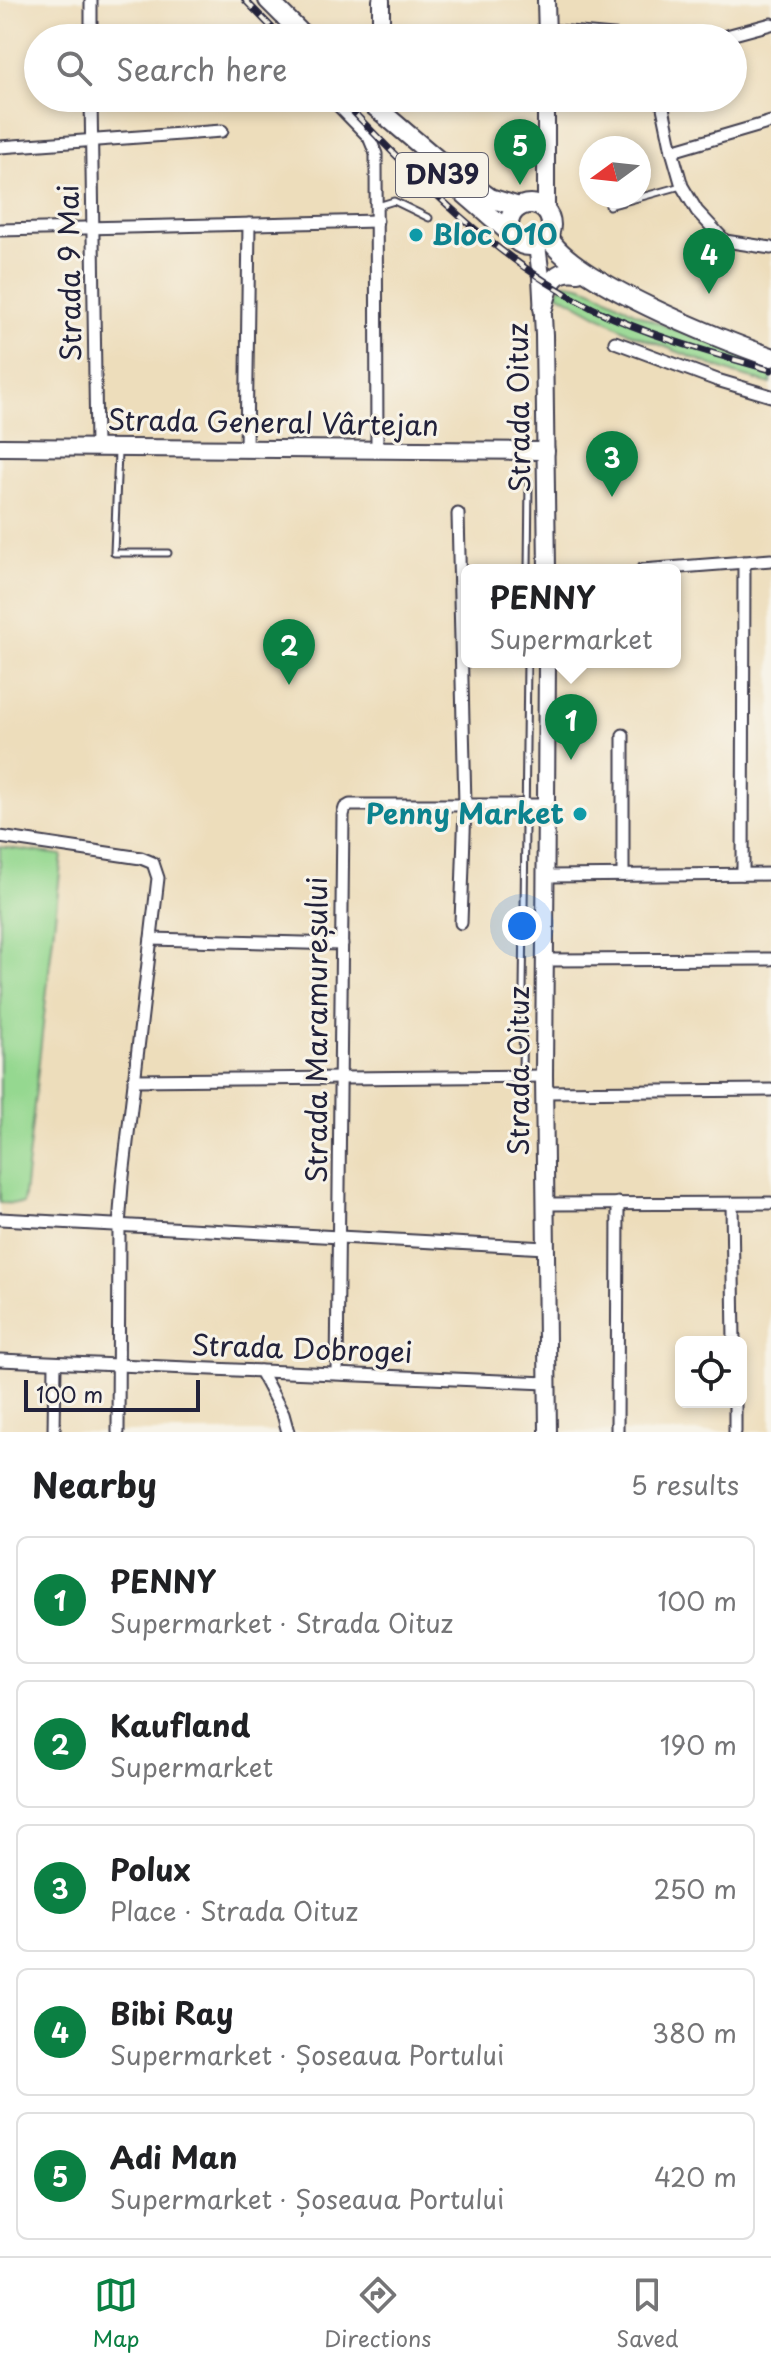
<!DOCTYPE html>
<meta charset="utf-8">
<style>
body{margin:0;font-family:"Playpen Sans",sans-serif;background:#f6f6f6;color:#202124}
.controls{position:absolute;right:24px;bottom:24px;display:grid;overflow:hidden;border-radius:12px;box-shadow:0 4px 12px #0003}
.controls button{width:72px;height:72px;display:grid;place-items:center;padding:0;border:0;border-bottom:2px solid #e0e0e0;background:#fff;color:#202124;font:40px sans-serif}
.compass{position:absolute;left:579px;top:136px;width:72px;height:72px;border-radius:50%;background:#fff;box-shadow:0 4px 12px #0003;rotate:255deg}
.scale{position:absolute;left:24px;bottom:20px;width:176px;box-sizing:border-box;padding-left:8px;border:4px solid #22223b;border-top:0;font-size:22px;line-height:28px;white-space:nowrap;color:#22223b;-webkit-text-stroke:6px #f7f3e8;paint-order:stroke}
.you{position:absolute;left:522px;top:926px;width:28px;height:28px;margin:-20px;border:6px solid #fff;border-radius:50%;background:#1a73e8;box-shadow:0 0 0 12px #1a73e833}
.badge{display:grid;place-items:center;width:52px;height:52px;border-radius:50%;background:#0b8043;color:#fff;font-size:26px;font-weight:700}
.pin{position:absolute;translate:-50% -66px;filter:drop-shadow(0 2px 4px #0008)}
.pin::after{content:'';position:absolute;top:42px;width:28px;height:24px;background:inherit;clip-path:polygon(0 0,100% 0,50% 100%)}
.popup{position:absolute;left:461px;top:564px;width:220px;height:104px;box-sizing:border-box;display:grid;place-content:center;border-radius:12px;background:#fff;filter:drop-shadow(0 2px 6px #0005);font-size:26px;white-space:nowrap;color:#757577}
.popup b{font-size:30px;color:#202124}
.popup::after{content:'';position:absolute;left:50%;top:100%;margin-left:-16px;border:16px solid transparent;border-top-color:#fff}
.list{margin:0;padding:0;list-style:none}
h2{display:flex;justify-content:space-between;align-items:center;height:104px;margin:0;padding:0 32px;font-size:34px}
h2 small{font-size:26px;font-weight:400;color:#757577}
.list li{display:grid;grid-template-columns:52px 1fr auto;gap:24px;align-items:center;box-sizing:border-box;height:128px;margin:0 16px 16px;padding:0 16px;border:2px solid #e0e0e0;border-radius:12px}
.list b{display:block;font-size:30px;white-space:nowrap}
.list p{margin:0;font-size:26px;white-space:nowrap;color:#757577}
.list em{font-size:26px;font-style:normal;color:#757577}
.icon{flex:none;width:44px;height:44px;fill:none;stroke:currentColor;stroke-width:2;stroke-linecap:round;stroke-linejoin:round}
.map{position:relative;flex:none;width:771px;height:1432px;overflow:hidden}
.search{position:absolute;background:#fff;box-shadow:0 4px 12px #0003;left:24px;right:24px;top:24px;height:88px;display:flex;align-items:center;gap:20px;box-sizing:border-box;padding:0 28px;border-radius:44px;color:#757577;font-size:30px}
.sheet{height:824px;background:#fff}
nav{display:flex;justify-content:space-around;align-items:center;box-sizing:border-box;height:112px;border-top:2px solid #e0e0e0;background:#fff;font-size:22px;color:#757577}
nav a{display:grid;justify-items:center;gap:4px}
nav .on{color:#0b8043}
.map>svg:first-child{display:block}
.green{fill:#95d890;stroke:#5c7d66;stroke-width:2}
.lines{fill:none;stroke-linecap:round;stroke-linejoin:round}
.lane-casing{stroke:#403e4e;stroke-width:9}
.street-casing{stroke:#403e4e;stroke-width:15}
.secondary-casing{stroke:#403e4e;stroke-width:20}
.primary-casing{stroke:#403e4e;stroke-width:22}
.lane{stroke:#fff;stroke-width:5}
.street{stroke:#fff;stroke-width:11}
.secondary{stroke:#fff;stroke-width:16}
.primary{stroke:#fff;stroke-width:18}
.rail-casing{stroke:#22223b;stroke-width:7}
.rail{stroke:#f7f3e8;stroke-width:4;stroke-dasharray:12;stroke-linecap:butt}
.culture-dot{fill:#0f9aa8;stroke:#f7f3e8;stroke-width:3}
.labels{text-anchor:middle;stroke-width:6;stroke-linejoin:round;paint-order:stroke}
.shield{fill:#f7f3e8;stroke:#62616f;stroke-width:2}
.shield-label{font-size:26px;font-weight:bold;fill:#22223b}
.culture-label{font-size:28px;font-weight:bold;fill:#0d838f;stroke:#f7f3e8;text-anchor:start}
.street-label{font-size:28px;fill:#22223b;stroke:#f7f3e8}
</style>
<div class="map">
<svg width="771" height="1432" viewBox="0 0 771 1432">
<rect width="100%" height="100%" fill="#f7f3e8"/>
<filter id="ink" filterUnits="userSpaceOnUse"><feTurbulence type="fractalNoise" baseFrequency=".0125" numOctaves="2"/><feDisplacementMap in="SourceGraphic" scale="16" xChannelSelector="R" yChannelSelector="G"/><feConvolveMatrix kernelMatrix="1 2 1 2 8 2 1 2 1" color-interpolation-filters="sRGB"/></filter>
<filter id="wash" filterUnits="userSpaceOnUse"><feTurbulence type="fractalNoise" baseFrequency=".006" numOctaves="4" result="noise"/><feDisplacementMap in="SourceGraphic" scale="32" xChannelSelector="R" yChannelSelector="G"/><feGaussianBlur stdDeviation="1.8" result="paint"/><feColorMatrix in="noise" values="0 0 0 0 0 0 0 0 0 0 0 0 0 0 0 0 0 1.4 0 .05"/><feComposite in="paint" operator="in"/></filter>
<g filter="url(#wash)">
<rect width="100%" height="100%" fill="#edddbb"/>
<g class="green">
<path d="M565,283C594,284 621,307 646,318C687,335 729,349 771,362V384L735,374L630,333L556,292Z"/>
<path d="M0,847L62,855L23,1204L0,1203Z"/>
</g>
</g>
<g filter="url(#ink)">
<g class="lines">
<defs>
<g id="lane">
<path d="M378,206L394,201L429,218"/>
<path d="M609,206L681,186"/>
<path d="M118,452L114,553H168"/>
<path d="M528,570L529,481"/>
<path d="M522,1075L527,662"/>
</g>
<g id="street">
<path d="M91,0V38"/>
<path d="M547,30L635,38"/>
<path d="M719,38L771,24"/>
<path d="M91,98L96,447"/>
<path d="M331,98L369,137L376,154L377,451"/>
<path d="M661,98L672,151L682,186L697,211L725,241L771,248"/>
<path d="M0,147L222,131"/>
<path d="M672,151L771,122"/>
<path d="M0,230L377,221"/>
<path d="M615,342L717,380L771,396"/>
<path d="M246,449L249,224"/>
<path d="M458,514L465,805L461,923"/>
<path d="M642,570L771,560"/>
<path d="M0,837L141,858L153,863L158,878L122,1185L119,1226L118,1432"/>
<path d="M743,874L744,562"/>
<path d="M623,875V735"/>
<path d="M547,876L771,874"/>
<path d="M151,939L342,944"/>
<path d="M546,960L771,959"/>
<path d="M134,1080L544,1076"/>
<path d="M544,1092L771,1090"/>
<path d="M546,1204L771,1203"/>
<path d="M732,1204L734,1342"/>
<path d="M0,1219L546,1248"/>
<path d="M0,1360L547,1383"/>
<path d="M260,1371L283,1414L288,1432"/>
<path d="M337,1373L343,815L345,808L350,805H546"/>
<path d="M735,1402V1432"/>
<path d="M54,1432L55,1363"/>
<path d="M617,1432L618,1203"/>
</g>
<g id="secondary">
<path d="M381,0V38"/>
<path d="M546,0L547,38"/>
<path d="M546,211V98"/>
<path d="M537,245L541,277L544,335L547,570"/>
<path d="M0,447L546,451"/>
<path d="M547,662L544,1076L548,1432"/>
</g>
<g id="primary">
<path d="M268,0L306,38"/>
<path d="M365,98L439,161L490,198L519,207"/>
<path d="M459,189L510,233"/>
<circle cx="530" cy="225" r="21"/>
<path d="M548,236C568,279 723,341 771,357"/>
<path d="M543,308C549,287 551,268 578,272"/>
</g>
</defs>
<use href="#lane" class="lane-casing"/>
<use href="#street" class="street-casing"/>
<use href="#secondary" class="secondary-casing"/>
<use href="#primary" class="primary-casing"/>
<use href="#lane" class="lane"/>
<use href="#street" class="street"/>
<use href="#secondary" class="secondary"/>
<use href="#primary" class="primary"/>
<defs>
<g id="rail">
<path d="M245,0L282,38"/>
<path d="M340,98C415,176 494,259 592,308C649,336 711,353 771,370"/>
</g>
</defs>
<use href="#rail" class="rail-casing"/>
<use href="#rail" class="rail"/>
</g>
</g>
<g class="culture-dot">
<circle cx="416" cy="235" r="8"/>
<circle cx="580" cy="814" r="8"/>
</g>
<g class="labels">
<rect class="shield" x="396" y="153" width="92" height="44" rx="6"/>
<g class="shield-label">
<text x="442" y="184">DN39</text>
</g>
<g class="culture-label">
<text x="432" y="245">Bloc O10</text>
<text x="564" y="824" text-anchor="end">Penny Market</text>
</g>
<g class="street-label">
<text transform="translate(70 273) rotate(-91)" y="10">Strada 9 Mai</text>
<text transform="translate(519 408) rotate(-91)" y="10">Strada Oituz</text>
<text transform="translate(273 423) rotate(1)" y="10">Strada General Vârtejan</text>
<text transform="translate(317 1030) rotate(-90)" y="10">Strada Maramureșului</text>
<text transform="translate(519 1071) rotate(-90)" y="10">Strada Oituz</text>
<text transform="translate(302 1349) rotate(2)" y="10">Strada Dobrogei</text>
</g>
</g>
</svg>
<div class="controls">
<button><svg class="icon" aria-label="locate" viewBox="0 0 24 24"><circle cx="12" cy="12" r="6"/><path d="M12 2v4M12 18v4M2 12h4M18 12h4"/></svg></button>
</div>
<svg class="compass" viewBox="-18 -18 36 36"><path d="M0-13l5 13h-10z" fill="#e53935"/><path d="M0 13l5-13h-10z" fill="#757577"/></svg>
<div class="scale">100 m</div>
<div class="you"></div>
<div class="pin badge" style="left:571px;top:760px">1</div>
<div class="popup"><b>PENNY</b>Supermarket</div>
<div class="pin badge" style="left:289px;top:685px">2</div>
<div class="pin badge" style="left:612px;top:497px">3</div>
<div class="pin badge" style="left:709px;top:294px">4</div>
<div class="pin badge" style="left:520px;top:185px">5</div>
<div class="search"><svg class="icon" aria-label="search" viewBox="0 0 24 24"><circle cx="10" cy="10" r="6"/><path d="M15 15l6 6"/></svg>Search here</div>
</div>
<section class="sheet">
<h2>Nearby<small>5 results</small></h2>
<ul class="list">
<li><span class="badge">1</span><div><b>PENNY</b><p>Supermarket · Strada Oituz</p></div><em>100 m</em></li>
<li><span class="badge">2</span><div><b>Kaufland</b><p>Supermarket</p></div><em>190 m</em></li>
<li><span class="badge">3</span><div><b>Polux</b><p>Place · Strada Oituz</p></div><em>250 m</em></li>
<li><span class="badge">4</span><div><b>Bibi Ray</b><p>Supermarket · Șoseaua Portului</p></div><em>380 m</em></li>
<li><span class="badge">5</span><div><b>Adi Man</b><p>Supermarket · Șoseaua Portului</p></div><em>420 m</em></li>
</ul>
</section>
<nav>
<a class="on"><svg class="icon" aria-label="map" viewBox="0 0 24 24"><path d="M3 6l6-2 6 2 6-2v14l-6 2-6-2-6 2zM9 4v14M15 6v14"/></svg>Map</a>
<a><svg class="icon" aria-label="directions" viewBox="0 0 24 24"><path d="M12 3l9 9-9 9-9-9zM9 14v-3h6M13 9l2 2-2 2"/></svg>Directions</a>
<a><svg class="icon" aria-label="saved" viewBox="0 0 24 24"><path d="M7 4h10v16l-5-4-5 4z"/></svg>Saved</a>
</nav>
